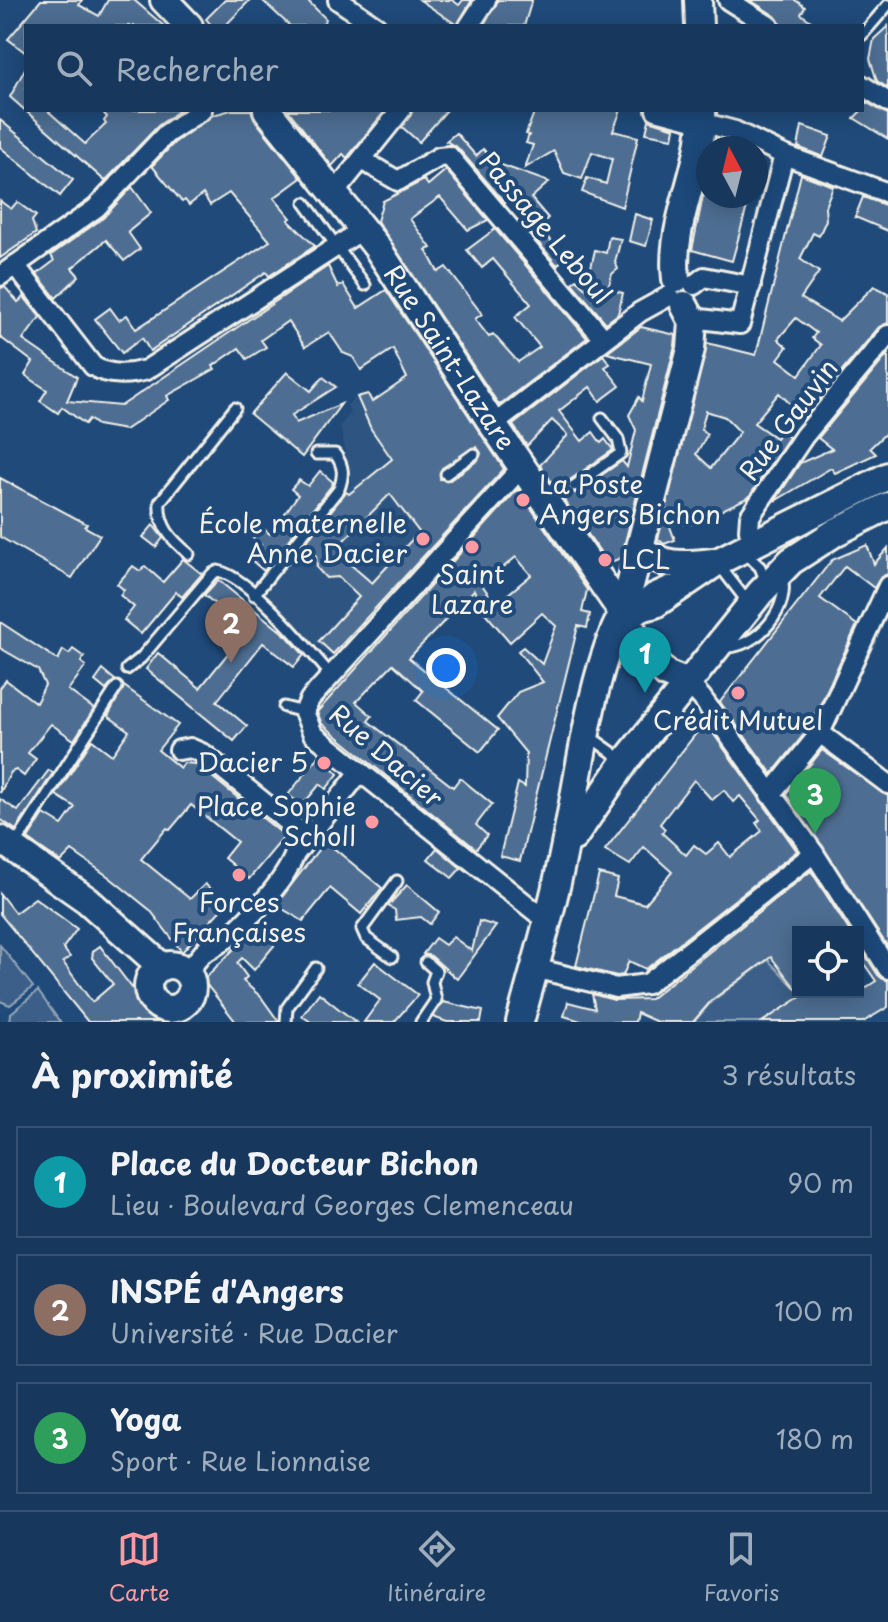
<!DOCTYPE html>
<html lang="fr">
<meta charset="utf-8">
<style>
body{margin:0;font-family:"Playpen Sans",sans-serif;background:#244365;color:#f1f3f6}
.controls{position:absolute;right:24px;bottom:24px;display:grid;overflow:hidden;border-radius:0px;box-shadow:0 4px 20px #0003}
.controls button{width:72px;height:72px;display:grid;place-items:center;padding:0;border:0;border-bottom:2px solid #365272;background:#17385c;color:#f1f3f6;font:40px sans-serif}
.compass{position:absolute;left:696px;top:136px;width:72px;height:72px;border-radius:50%;background:#17385c;box-shadow:0 4px 20px #0003;rotate:353deg}
.you{position:absolute;left:446px;top:668px;width:28px;height:28px;margin:-20px;border:6px solid #fff;border-radius:50%;background:#1a73e8;box-shadow:0 0 0 12px #1a73e833}
.badge{display:grid;place-items:center;width:52px;height:52px;border-radius:50%;background:#ff9aa2;color:#fff;font-size:26px;font-weight:700}
.pin{position:absolute;translate:-50% -66px;filter:drop-shadow(0 2px 4px #0008)}
.pin::after{content:'';position:absolute;top:42px;width:28px;height:24px;background:inherit;clip-path:polygon(0 0,100% 0,50% 100%)}
.list{margin:0;padding:0;list-style:none}
h2{display:flex;justify-content:space-between;align-items:center;height:104px;margin:0;padding:0 32px;font-size:34px}
h2 small{font-size:26px;font-weight:400;color:#9eacbb}
.list li{display:grid;grid-template-columns:52px 1fr auto;gap:24px;align-items:center;box-sizing:border-box;height:112px;margin:0 16px 16px;padding:0 16px;border:2px solid #365272;border-radius:0px}
.list b{display:block;font-size:30px;white-space:nowrap}
.list p{margin:0;font-size:26px;white-space:nowrap;color:#9eacbb}
.list em{font-size:26px;font-style:normal;color:#9eacbb}
.icon{flex:none;width:44px;height:44px;fill:none;stroke:currentColor;stroke-width:2;stroke-linecap:round;stroke-linejoin:round}
.map{position:relative;flex:none;width:888px;height:1022px;overflow:hidden}
.search{position:absolute;background:#17385c;box-shadow:0 4px 20px #0003;left:24px;right:24px;top:24px;height:88px;display:flex;align-items:center;gap:20px;box-sizing:border-box;padding:0 28px;border-radius:0px;color:#9eacbb;font-size:30px}
.sheet{height:488px;background:#17385c}
nav{display:flex;justify-content:space-around;align-items:center;box-sizing:border-box;height:112px;border-top:2px solid #365272;background:#17385c;font-size:22px;color:#9eacbb}
nav a{display:grid;justify-items:center;gap:4px}
nav .on{color:#ff9aa2}
.map>svg:first-child{display:block}
.built{fill:#2d5581}
.green{fill:#3a5f88;stroke:#97a8b8;stroke-width:2}
.building{fill:#4d6e92;stroke:#f4f1e8;stroke-width:2;fill-rule:evenodd}
.lines{fill:none;stroke-linecap:round;stroke-linejoin:round}
.service-casing{stroke:#f4f1e8;stroke-width:15}
.minor-casing{stroke:#f4f1e8;stroke-width:24}
.secondary-casing{stroke:#f4f1e8;stroke-width:32}
.service{stroke:#1f4a7a;stroke-width:9}
.minor{stroke:#1f4a7a;stroke-width:18}
.secondary{stroke:#1f4a7a;stroke-width:26}
.poi-dot{fill:#ff9aa2;stroke:#1f4a7a;stroke-width:3}
.labels{text-anchor:middle;stroke-width:8;stroke-linejoin:round;paint-order:stroke}
.street-label{font-size:26px;fill:#f4f1e8;stroke:#1f4a7a}
.poi-label{font-size:26px;fill:#f4f1e8;stroke:#1f4a7a;text-anchor:end}
</style>
<div class="map">
<svg width="888" height="1022" viewBox="0 0 888 1022">
<rect width="100%" height="100%" fill="#1f4a7a"/>
<filter id="ink" filterUnits="userSpaceOnUse"><feTurbulence type="fractalNoise" baseFrequency=".0125" numOctaves="2"/><feDisplacementMap in="SourceGraphic" scale="16" xChannelSelector="R" yChannelSelector="G"/><feConvolveMatrix kernelMatrix="1 2 1 2 8 2 1 2 1" color-interpolation-filters="sRGB"/></filter>
<g filter="url(#ink)">
<path class="built" d="M355,398L373,432L442,537L331,657L272,606L266,586L334,497L352,484L340,426L350,413L347,405Z"/>
<g class="green">
<path d="M0,945L33,987L10,1005L0,1001Z"/>
<path d="M768,960L803,996L762,1022H694L711,1002Z"/>
<path d="M38,991L60,1022H10L11,1013Z"/>
</g>
<g class="building">
<path d="M41,0H82L79,5L99,16L108,0H134L164,26H26V53L8,39Z"/>
<path d="M225,0H250L225,26H212L206,19Z"/>
<path d="M262,0H307L326,19L321,26H290Z"/>
<path d="M420,0H452L459,5L463,0H472L457,25Z"/>
<path d="M498,0H532L524,26H483Z"/>
<path d="M750,0H795L805,7L801,14L818,26H782L775,16Z"/>
<path d="M888,26V88L877,81L870,59L874,39Z"/>
<path d="M26,67V110H47L85,144L106,124L104,121L107,117L101,110H180L158,126L105,181L10,97Z"/>
<path d="M862,100L888,114V139L854,118L862,110Z"/>
<path d="M231,110H251L255,120L301,178L274,198L291,218L288,220L315,246L269,276L266,272L150,351L142,338L122,353L95,319L110,308L119,320L127,315L136,329L270,241L229,193L210,205L203,194L189,205L185,200L182,202L152,166L174,143L213,115Z"/>
<path d="M288,110H386L347,158L343,154L332,166Z"/>
<path d="M413,110H447L419,142L402,127Z"/>
<path d="M535,110H621L613,131L638,137L622,207L582,192L587,178L606,184L612,159L592,152L582,179L564,173L554,151L525,168L533,145L526,143L529,135L526,134Z"/>
<path d="M0,120L73,180L60,196L0,147Z"/>
<path d="M649,120L675,128L673,138L646,133Z"/>
<path d="M802,126L831,136L823,157L798,147Z"/>
<path d="M456,133L476,156L483,149L496,163L549,182L531,198L548,218L542,224L551,234L547,237L566,257L557,265L531,234L536,229L510,198L505,203L458,148L446,141Z"/>
<path d="M446,170L488,220L468,230L440,197L410,219L431,248L426,250L438,272L446,267L482,314L475,319L489,337L493,334L518,362L540,347L515,317L531,304L493,259L482,268L467,250L495,229L587,338L499,405L377,221L383,201L424,180L428,185Z"/>
<path d="M801,174L833,186L825,207L826,220L819,236L813,233L800,259L819,272L801,298L839,321L874,286L888,293V323L879,327L804,417L779,393L754,423L776,438L780,432L789,437L749,497L693,524H669L675,540L664,544L658,539L707,343L756,355ZM796,318L816,333L812,338L821,345L799,375L778,359L787,347L778,339ZM706,411L725,417L740,432L711,468L696,454L707,435L701,429Z"/>
<path d="M132,187L151,213L128,232L140,249L124,261L106,240L72,268L79,276L56,298L37,274L54,261L51,255L103,218Z"/>
<path d="M703,196H750L732,261L692,250Z"/>
<path d="M863,197L888,206V231L855,217Z"/>
<path d="M0,201L11,209L17,202L36,216L32,221L36,233L0,258Z"/>
<path d="M635,214L653,220L646,246L629,241Z"/>
<path d="M609,237L621,239L615,262L618,269L612,274L608,289L623,293L618,314L606,323L572,283L577,279L586,289L595,250L606,253Z"/>
<path d="M328,266L338,287L343,284L358,308L386,290L504,469L333,654L319,641L359,597L338,577L326,578L317,568L316,555L304,545L346,492L349,494L392,459L371,429L357,397L368,394L372,402L407,378L393,349L361,370L353,357L343,353L329,332L305,347L288,321L261,340L266,347L247,359L239,348L213,366L215,369L167,396L169,400L125,430L97,425L89,419L85,424L62,407L58,413L40,401L47,390L25,375L33,362L0,337V288L5,287L18,302L24,297L40,317L23,340L77,377L67,401L121,406ZM476,447L481,453L478,460L450,480L440,479L442,468ZM390,494L419,532L372,583L350,564V553L340,544Z"/>
<path d="M641,327L676,335L675,346L621,558L608,563L540,465L568,435L552,420L527,446L513,425L603,355L610,364L605,367L620,386L600,401L590,387L559,411L582,441L593,432L601,443L605,439L613,450L570,480L567,487L575,493L622,461L627,467L636,430L629,415L639,397L642,401L651,364L607,353Z"/>
<path d="M888,354V431L870,448L876,454L835,473L831,468L775,501L800,463L832,449L818,438Z"/>
<path d="M287,372L311,391L323,377L336,387L292,415L296,423L341,404L302,457L250,414Z"/>
<path d="M320,471L333,482L332,485L264,571L250,559L261,545L253,538L261,527L270,534L298,495L291,489L299,480L308,486Z"/>
<path d="M0,478L87,524L85,527L100,535L72,578L0,537Z"/>
<path d="M518,489L587,590L582,612L590,614L587,628L578,626L520,861L500,856L518,783L525,787L526,753L497,718L518,692L543,682L518,651L523,647L542,664L556,626L542,613L510,642L485,613L474,590L409,658L498,730L480,752L416,700L423,691L393,664L356,702L372,716L368,721L453,787L460,778L492,804L476,825L487,835L476,849L322,724L317,712ZM516,557L531,575L496,604L482,585Z"/>
<path d="M153,525L163,538L156,547L143,537Z"/>
<path d="M867,545L874,564L888,548V574L881,577L874,588L845,566L820,598L857,625L810,727L772,774L720,702L832,560Z"/>
<path d="M183,559L202,574L182,597L176,592L141,634L124,620L134,607L120,595L124,590L117,584L133,566L140,571L145,566L163,582Z"/>
<path d="M218,580L288,637L304,655L294,667L263,643L217,701L247,726L234,741L146,669L158,653L200,688L247,630L204,595Z"/>
<path d="M0,622L58,660L63,650L69,654L73,649L84,657L81,662L86,666L68,690L94,709L74,740L51,724L28,753L36,759L24,776L16,770L11,772L0,793V688L6,680L36,703L45,685L38,670L0,648Z"/>
<path d="M103,670L115,680L106,690L95,681Z"/>
<path d="M124,686L178,725L158,750L180,768L184,763L196,764L285,836L249,879L246,876L242,881L233,874L237,869L224,858L237,842L191,805L170,830L167,828L141,859L190,899L205,884L227,903L182,952L150,910L109,877L72,851L61,862L28,839L44,814L62,825L75,807L56,795L92,740L112,755L129,731L108,716Z"/>
<path d="M705,722L797,851L646,969L629,961L623,975L617,976L576,966L599,874L618,879L614,896L645,904L672,872L644,847L630,865L605,850ZM694,780L712,800L724,790L733,802L740,796L760,820L756,823L762,831L730,857L719,843L706,854L694,845L686,855L662,833L665,829L660,824Z"/>
<path d="M822,750L888,796V947L786,794Z"/>
<path d="M320,755L338,774L326,789L320,784L305,802L312,806L303,818L292,810L298,802L288,795Z"/>
<path d="M49,770L53,773L16,830L0,819V799L18,811Z"/>
<path d="M325,841L382,888L361,914L330,888L303,921L276,905Z"/>
<path d="M437,848L461,868L452,878L428,859Z"/>
<path d="M811,871L850,932H798V991L771,957L712,1000L693,1022H657L637,1013L635,1022H584L564,1016L568,1002L595,1009L592,994L614,1000L650,999Z"/>
<path d="M407,885L439,912L430,924L421,917L396,920L395,910L388,906Z"/>
<path d="M0,894L15,913L35,898L77,929L63,948L70,957L63,962L92,1002L113,984L92,958L93,951L100,946L158,1022H88L0,914Z"/>
<path d="M479,921L496,926L457,979L431,956L423,954L435,938L445,945L453,937L472,951Z"/>
<path d="M256,927L277,942L254,970L242,958L237,963L247,977L243,981L261,997L279,1022H236L203,980Z"/>
<path d="M858,944L878,975L888,981V1007L863,1022H762L802,996L799,992H859L876,981L858,955Z"/>
<path d="M375,962L418,995L394,1022H364L380,1000L358,983Z"/>
<path d="M319,993L339,1009L356,1022H311L302,1016Z"/>
<path d="M443,1002L483,1011L481,1022H447L433,1017Z"/>
</g>
<g class="lines">
<defs>
<g id="service">
<path d="M862,35L888,5"/>
<path d="M305,203L365,285"/>
<path d="M446,474L474,454"/>
<path d="M574,486L621,453L618,439L602,418"/>
<path d="M745,553L760,567L766,582"/>
<path d="M189,554C172,540 158,526 160,502L235,408"/>
<path d="M719,565L749,604"/>
<path d="M254,595L339,489C344,475 344,466 335,454H316"/>
<path d="M638,600L651,589L669,581"/>
<path d="M723,647C758,649 793,606 781,574"/>
<path d="M127,669L141,658L212,574L218,571C251,578 308,649 331,675"/>
<path d="M284,707L304,712"/>
<path d="M589,736L623,760"/>
<path d="M15,845L117,687"/>
<path d="M392,957L366,938L362,929L397,881"/>
<path d="M286,1022L287,1008L316,968"/>
<path d="M421,1022L436,1000L432,982L436,971L426,962"/>
</g>
<g id="minor">
<path d="M338,0L376,26"/>
<path d="M728,0L769,26"/>
<path d="M469,26L486,0"/>
<path d="M862,85L888,102"/>
<path d="M656,110L735,131L784,155L888,193"/>
<path d="M362,160L398,181L439,157L449,156L604,339"/>
<path d="M335,192L401,110"/>
<path d="M15,265L93,366C108,376 129,375 146,370L362,230"/>
<path d="M0,276L96,208L166,134L202,110"/>
<path d="M694,285L704,277L751,286"/>
<path d="M690,313L701,319L740,324L784,155"/>
<path d="M493,425L640,312L669,296"/>
<path d="M522,467L310,699L304,712L313,734L547,921"/>
<path d="M755,542L749,530L750,516L804,436L888,335"/>
<path d="M688,683L702,698L814,853L888,969"/>
<path d="M820,733L888,784"/>
<path d="M179,750L190,748L204,754L308,838"/>
<path d="M770,795L820,733L888,586"/>
<path d="M207,951C237,935 283,885 295,854L360,772"/>
<path d="M534,968L616,988L647,984L814,853"/>
<path d="M187,972L212,942"/>
</g>
<g id="secondary">
<path d="M164,0L189,26"/>
<path d="M698,0L699,26"/>
<path id="s1" d="M267,110L376,246L493,425L623,613L642,648L666,674L688,683"/>
<path d="M676,279C669,221 704,168 702,110"/>
<path d="M640,548C664,568 683,565 713,562"/>
<path d="M623,613L655,604L717,562L888,476"/>
<path d="M574,837L625,762L760,593L791,561L836,532L888,506"/>
<path d="M0,839L87,900L161,966"/>
<circle cx="170" cy="987" r="22"/>
<path d="M520,1022C535,965 553,908 564,850C579,781 590,673 623,613L691,349L693,322L684,305"/>
</g>
</defs>
<use href="#service" class="service-casing"/>
<use href="#minor" class="minor-casing"/>
<use href="#secondary" class="secondary-casing"/>
<use href="#service" class="service"/>
<use href="#minor" class="minor"/>
<use href="#secondary" class="secondary"/>
</g>
</g>
<g class="poi-dot">
<circle cx="523" cy="500" r="8"/>
<circle cx="423" cy="539" r="8"/>
<circle cx="472" cy="547" r="8"/>
<circle cx="605" cy="560" r="8"/>
<circle cx="738" cy="693" r="8"/>
<circle cx="324" cy="763" r="8"/>
<circle cx="372" cy="822" r="8"/>
<circle cx="239" cy="875" r="8"/>
</g>
<g class="labels">
<g class="street-label">
<text transform="translate(545 228) rotate(50)" y="9">Passage Leboul</text>
<text dy="9" stroke="none"><textPath href="#s1" startOffset="308">Rue Saint-Lazare</textPath></text>
<text transform="translate(789 420) rotate(-53)" y="9">Rue Gauvin</text>
<text transform="translate(386 756) rotate(41)" y="9">Rue Dacier</text>
</g>
<g class="poi-label">
<text x="539" y="494" text-anchor="start">La Poste<tspan x="539" dy="30">Angers Bichon</tspan></text>
<text x="407" y="533">École maternelle<tspan x="407" dy="30">Anne Dacier</tspan></text>
<text x="621" y="569" text-anchor="start">LCL</text>
<text x="472" y="584" text-anchor="middle">Saint<tspan x="472" dy="30">Lazare</tspan></text>
<text x="738" y="730" text-anchor="middle">Crédit Mutuel</text>
<text x="308" y="772">Dacier 5</text>
<text x="356" y="816">Place Sophie<tspan x="356" dy="30">Scholl</tspan></text>
<text x="239" y="912" text-anchor="middle">Forces<tspan x="239" dy="30">Françaises</tspan></text>
</g>
</g>
</svg>
<div class="controls">
<button><svg class="icon" aria-label="locate" viewBox="0 0 24 24"><circle cx="12" cy="12" r="6"/><path d="M12 2v4M12 18v4M2 12h4M18 12h4"/></svg></button>
</div>
<svg class="compass" viewBox="-18 -18 36 36"><path d="M0-13l5 13h-10z" fill="#e53935"/><path d="M0 13l5-13h-10z" fill="#9eacbb"/></svg>
<div class="you"></div>
<div class="pin badge" style="left:645px;top:693px;background:#0f9aa8">1</div>
<div class="pin badge" style="left:231px;top:663px;background:#8d6e63">2</div>
<div class="pin badge" style="left:815px;top:834px;background:#2e9e5b">3</div>
<div class="search"><svg class="icon" aria-label="search" viewBox="0 0 24 24"><circle cx="10" cy="10" r="6"/><path d="M15 15l6 6"/></svg>Rechercher</div>
</div>
<section class="sheet">
<h2>À proximité<small>3 résultats</small></h2>
<ul class="list">
<li><span class="badge" style="background:#0f9aa8">1</span><div><b>Place du Docteur Bichon</b><p>Lieu · Boulevard Georges Clemenceau</p></div><em>90 m</em></li>
<li><span class="badge" style="background:#8d6e63">2</span><div><b>INSPÉ d'Angers</b><p>Université · Rue Dacier</p></div><em>100 m</em></li>
<li><span class="badge" style="background:#2e9e5b">3</span><div><b>Yoga</b><p>Sport · Rue Lionnaise</p></div><em>180 m</em></li>
</ul>
</section>
<nav>
<a class="on"><svg class="icon" aria-label="map" viewBox="0 0 24 24"><path d="M3 6l6-2 6 2 6-2v14l-6 2-6-2-6 2zM9 4v14M15 6v14"/></svg>Carte</a>
<a><svg class="icon" aria-label="directions" viewBox="0 0 24 24"><path d="M12 3l9 9-9 9-9-9zM9 14v-3h6M13 9l2 2-2 2"/></svg>Itinéraire</a>
<a><svg class="icon" aria-label="saved" viewBox="0 0 24 24"><path d="M7 4h10v16l-5-4-5 4z"/></svg>Favoris</a>
</nav>
